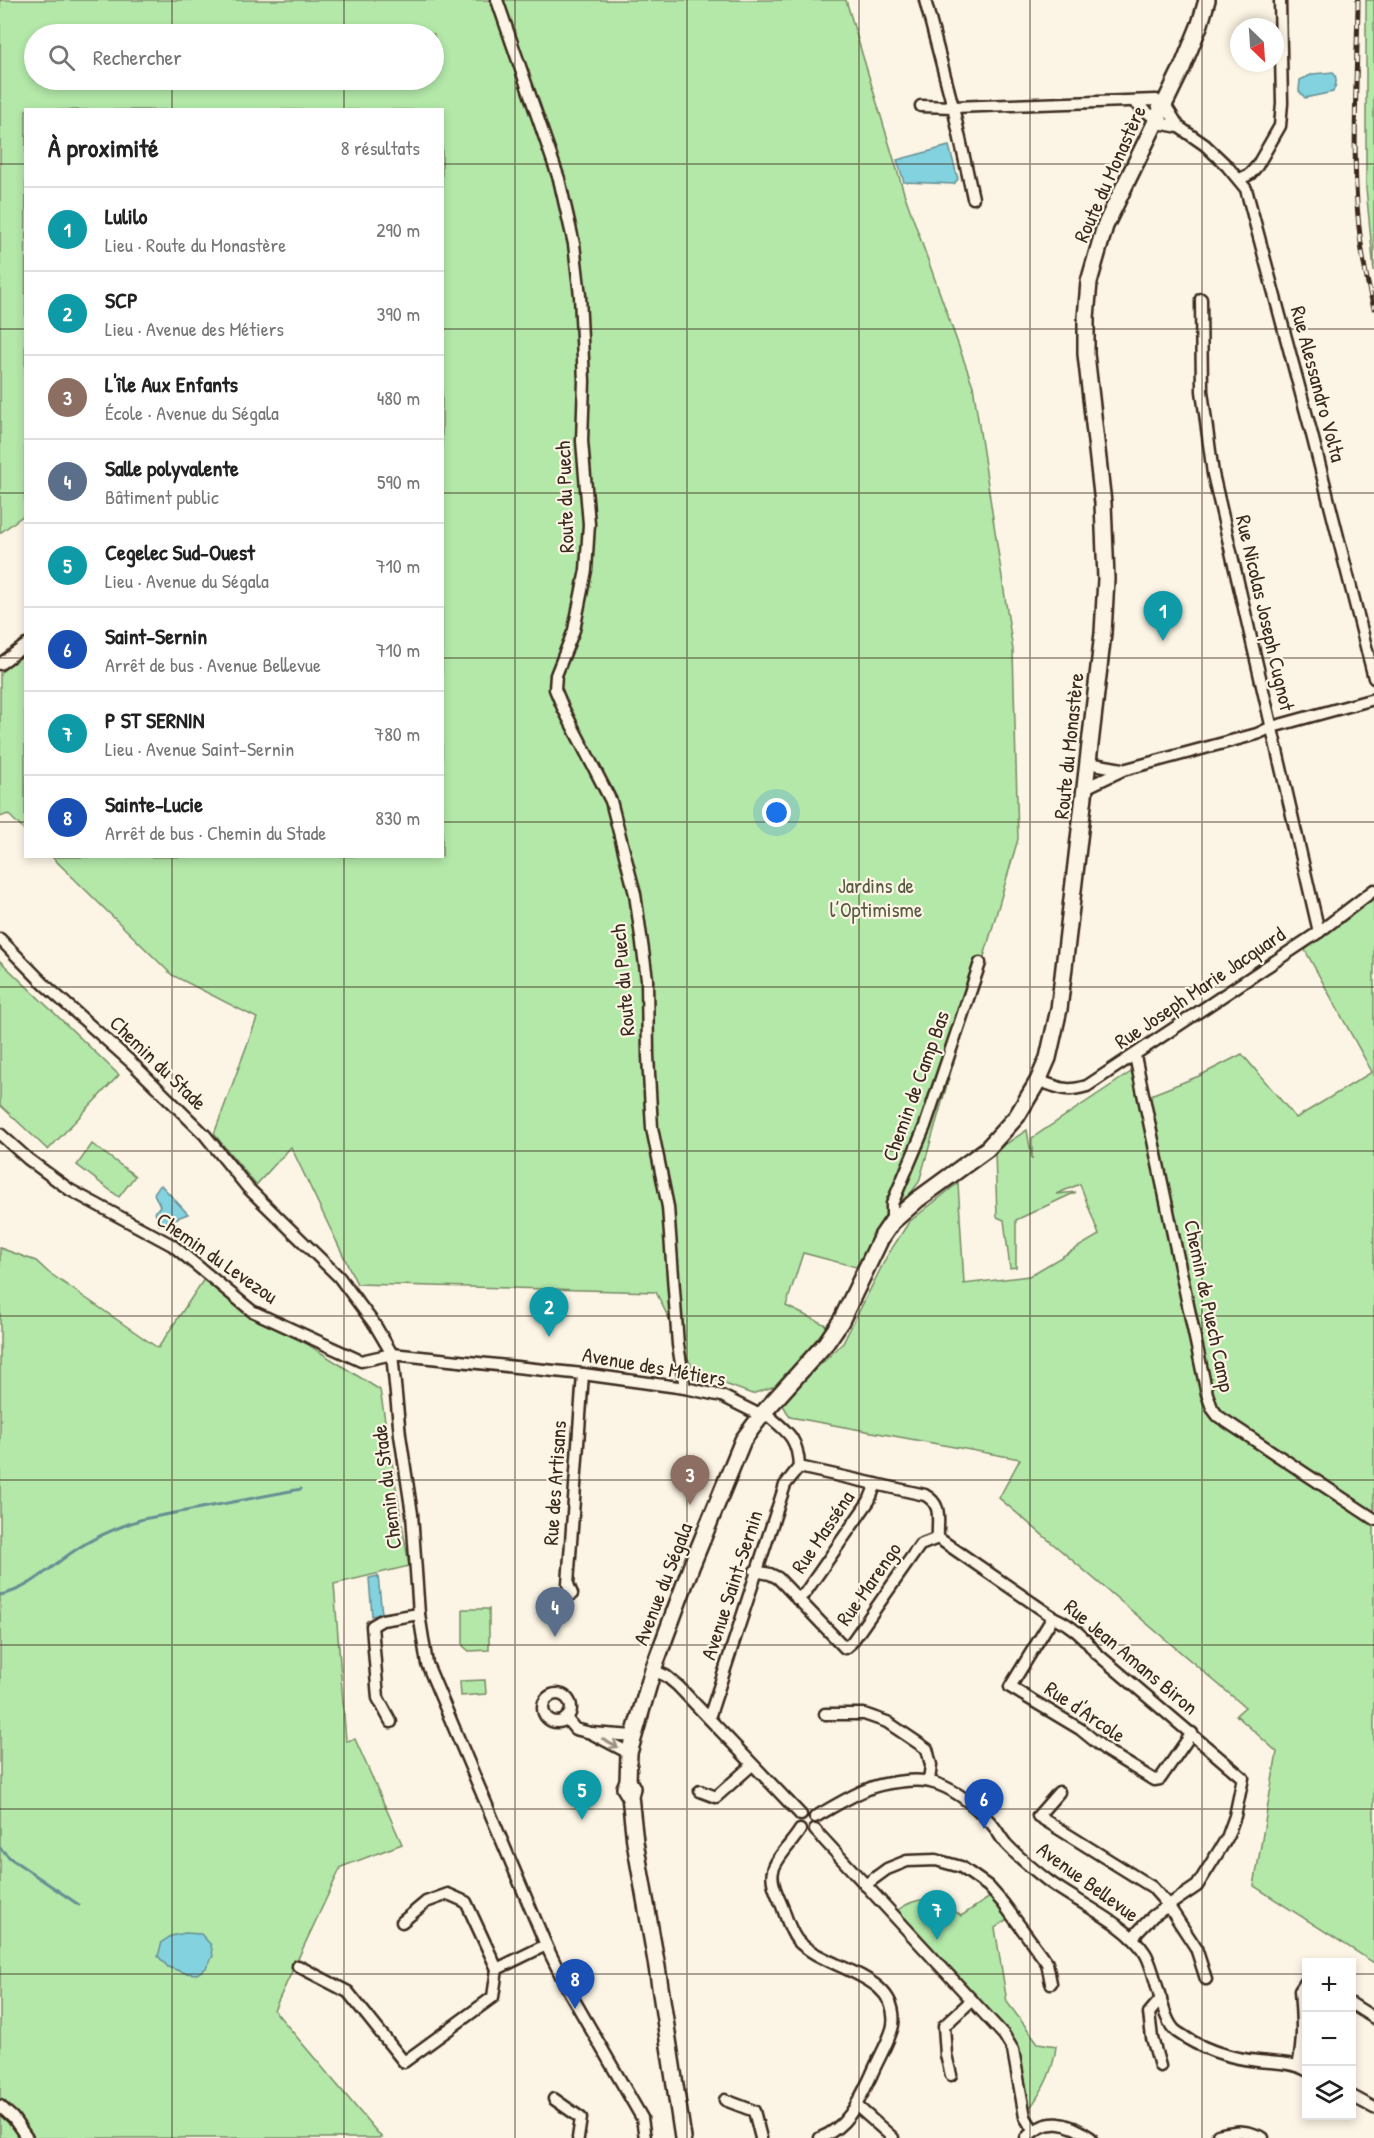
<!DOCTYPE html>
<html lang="fr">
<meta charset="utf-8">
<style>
body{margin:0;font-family:"Patrick Hand",sans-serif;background:#f6f6f6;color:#222}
.controls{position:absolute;right:18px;bottom:18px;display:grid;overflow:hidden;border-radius:0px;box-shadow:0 3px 9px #0003}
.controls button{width:54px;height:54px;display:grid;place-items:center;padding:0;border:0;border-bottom:2px solid #e0e0e0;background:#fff;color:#222;font:30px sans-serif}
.compass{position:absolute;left:1230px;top:18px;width:54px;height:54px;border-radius:50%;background:#fff;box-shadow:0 3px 9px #0003;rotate:155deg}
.you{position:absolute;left:777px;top:813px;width:21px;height:21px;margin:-15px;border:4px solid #fff;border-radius:50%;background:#1a73e8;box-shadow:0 0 0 9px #1a73e833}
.badge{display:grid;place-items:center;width:39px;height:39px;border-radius:50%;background:#3b2a1e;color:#fff;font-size:20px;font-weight:700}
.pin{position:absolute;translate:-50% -50px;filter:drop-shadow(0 2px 3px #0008)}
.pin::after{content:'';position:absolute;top:32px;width:21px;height:18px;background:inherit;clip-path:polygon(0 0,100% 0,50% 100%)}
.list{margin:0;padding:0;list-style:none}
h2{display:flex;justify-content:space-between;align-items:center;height:78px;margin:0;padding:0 24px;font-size:26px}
h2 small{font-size:20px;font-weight:400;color:#767676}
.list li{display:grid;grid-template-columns:39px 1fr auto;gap:18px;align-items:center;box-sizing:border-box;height:84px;padding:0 24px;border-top:2px solid #e0e0e0}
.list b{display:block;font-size:22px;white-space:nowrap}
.list p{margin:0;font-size:20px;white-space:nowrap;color:#767676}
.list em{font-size:20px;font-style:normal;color:#767676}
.icon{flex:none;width:33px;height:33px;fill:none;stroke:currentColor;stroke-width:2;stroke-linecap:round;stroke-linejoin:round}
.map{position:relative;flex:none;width:1374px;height:2138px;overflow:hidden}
.search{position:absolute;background:#fff;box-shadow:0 3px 9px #0003;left:24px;top:24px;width:420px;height:66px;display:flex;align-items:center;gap:15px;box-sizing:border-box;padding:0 21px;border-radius:33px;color:#767676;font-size:22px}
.panel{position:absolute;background:#fff;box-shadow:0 3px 9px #0003;left:24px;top:108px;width:420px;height:750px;border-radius:0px}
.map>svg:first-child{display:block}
.green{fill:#b3e8a9;stroke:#778964;stroke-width:1.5;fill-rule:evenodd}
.water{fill:#83d2df;stroke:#668f92;stroke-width:1.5}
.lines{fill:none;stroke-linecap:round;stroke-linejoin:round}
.stream{stroke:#668f92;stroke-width:3}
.street-casing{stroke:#3b2a1e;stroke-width:15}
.secondary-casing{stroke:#3b2a1e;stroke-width:20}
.street{stroke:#fcf5e5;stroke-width:10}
.secondary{stroke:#fcf5e5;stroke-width:15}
.rail-casing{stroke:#3b2a1e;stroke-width:5}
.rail{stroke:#fcf5e5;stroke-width:3;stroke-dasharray:9;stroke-linecap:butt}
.oneway{stroke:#9c9082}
.grid{fill:none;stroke:#3b2a1e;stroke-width:1.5;stroke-opacity:0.55}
.labels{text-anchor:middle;stroke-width:4.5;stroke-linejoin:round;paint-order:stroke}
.street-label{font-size:21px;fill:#3b2a1e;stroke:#fcf5e5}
.park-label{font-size:21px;fill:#595a41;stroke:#fcf5e5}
</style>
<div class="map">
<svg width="1374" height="2138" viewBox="0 0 1374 2138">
<rect width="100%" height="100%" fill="#fcf5e5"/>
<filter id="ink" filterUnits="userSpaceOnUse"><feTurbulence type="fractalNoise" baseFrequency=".0167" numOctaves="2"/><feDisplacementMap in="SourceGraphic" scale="12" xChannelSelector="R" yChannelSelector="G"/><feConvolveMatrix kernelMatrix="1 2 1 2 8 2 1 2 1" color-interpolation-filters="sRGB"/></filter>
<g filter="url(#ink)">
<g class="green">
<path d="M0,0H846L904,193L973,386L1013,650L1018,839L919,1182L856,1267L803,1253L786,1306L828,1326L778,1385L752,1394L695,1373L656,1292L357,1284L291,1147L256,1185L214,1134L257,1018L172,975L52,857L442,856V110H26L25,515H24L0,533ZM34,34H434V80H34Z"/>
<path d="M1366,0H1374V271L1366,188Z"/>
<path d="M25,653V831L8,814L0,817V673Z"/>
<path d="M1374,898V1963L1254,1886L1277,1752L1236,1715L1245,1707L999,1498L1020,1459L790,1417L781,1402L843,1343L887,1256L909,1222L958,1183L964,1284L1029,1276L1099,1235L1080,1184L1056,1194L1076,1192L1016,1220V1267L1010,1268L1004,1220L997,1217L995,1151L1027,1130L1032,1159V1138L1131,1072L1143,1098L1199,1076L1242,1054L1296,1118L1372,1072L1305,950Z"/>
<path d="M0,961L119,1075L48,1150L0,1105Z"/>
<path d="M92,1144L135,1176L119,1197L77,1165Z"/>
<path d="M0,1248L36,1261L48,1272L158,1348L204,1279L380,1390L409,1566L334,1584L346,1741L355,1739L402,1844L341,1867L274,2010L382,2138H0Z"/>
<path d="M463,1609H489V1650L469,1651L463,1646Z"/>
<path d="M485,1680L486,1694L461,1696L460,1681Z"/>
<path d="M990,1897L1007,1919L995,1928L1007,2002L1038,2043L1056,2046C1054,2069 1044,2089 1030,2108L1019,2050L1003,2025L896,1911C921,1893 940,1897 961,1916Z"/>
</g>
<g class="water">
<path d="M1333,72C1338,78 1336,86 1333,92L1305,98L1299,91L1300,80L1313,74Z"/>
<path d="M949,146L958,179L954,184L904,182L897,160Z"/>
<path d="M161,1185L188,1214L159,1225L155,1212L160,1206C156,1194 149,1196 161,1185Z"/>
<path d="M378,1576L382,1614L372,1616L369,1578Z"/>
<path d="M185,1933L201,1934L211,1945L213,1956L206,1968L197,1974L185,1973L168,1967L158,1956L162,1942L171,1936Z"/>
</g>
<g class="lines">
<g class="stream">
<path d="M0,1595C28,1590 49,1568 71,1553C92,1538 118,1527 143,1519L301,1489"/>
<path d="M0,1848L10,1858L79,1905"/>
</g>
<defs>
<g id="street">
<path d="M497,0L559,179L574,244L580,296L584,381L582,441L589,524L586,570L574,630L556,675L555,689L563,708L611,801L635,894L647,979L648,1056L652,1128L668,1207L678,1345L685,1388"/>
<path d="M925,0L953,107L1156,100L1163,124L1179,127"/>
<path d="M1134,102L1152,116L1167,108L1179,127L1205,145L1227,166L1246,189L1311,431L1374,678"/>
<path d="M921,106L953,107L973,198"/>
<path d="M1240,179L1250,174L1257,166L1280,126L1282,103L1280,0"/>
<path d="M1201,299L1202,391L1213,474L1319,932"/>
<path d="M0,664L26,645"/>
<path d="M1088,763L1122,769"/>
<path d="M1085,788L1123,770L1257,734L1272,727L1374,699"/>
<path d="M0,939L45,985L131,1062L205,1135L248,1188L339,1277L375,1325L392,1354L400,1435L412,1514L419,1614L427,1664L546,1945L566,1986L642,2118L645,2138"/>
<path d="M1135,1056L1207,1394L1212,1408L1218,1416L1374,1519"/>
<path d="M1038,1081C1061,1087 1063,1093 1087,1086L1319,932L1374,890"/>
<path d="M0,1134L28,1159L70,1190L172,1245L252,1311L361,1361L392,1354L583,1374L685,1388L722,1396L754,1412H764C786,1431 798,1436 799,1467L925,1495C943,1505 937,1519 938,1538L1053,1617C1071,1625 1084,1636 1095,1652L1243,1778L1235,1816L1227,1838L1197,1886L1153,1916L1132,1938"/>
<path d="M892,1222V1204L925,1126L980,963"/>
<path d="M755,1571L770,1574L778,1578L845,1648L852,1642L920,1545L938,1538"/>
<path d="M572,1594L568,1584L583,1374"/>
<path d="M797,1599L805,1593L869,1501L876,1484"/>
<path d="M1053,1617L1010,1687L1080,1729L1107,1751L1154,1780L1160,1779L1192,1733"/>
<path d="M653,1670L666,1676L678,1686L801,1815"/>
<circle cx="557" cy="1708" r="14"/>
<path d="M825,1714H864L887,1722L927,1749L931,1765L929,1781"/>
<path d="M566,1718L575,1729L591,1733"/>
<path d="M709,1718L785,1485L799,1467"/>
<path d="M391,1722L378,1698L372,1626L382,1620L419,1614"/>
<path d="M629,1753L591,1733L634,1736"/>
<path d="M700,1791L716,1797L752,1765"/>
<path d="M1059,1792L1038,1816L1152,1887L1168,1905L1196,1948L1206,1979"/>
<path d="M815,1817C833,1807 850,1796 868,1789C881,1783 916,1778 930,1782C953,1787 975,1806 990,1822C996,1828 1000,1837 1006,1844C1018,1857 1033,1869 1047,1880C1076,1902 1126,1923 1145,1953C1157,1972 1161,2021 1177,2032C1201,2049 1229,2058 1258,2061C1274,2063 1292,2062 1306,2070"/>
<path d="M800,1830C793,1842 775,1859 773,1871C770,1882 778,1896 782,1906C786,1917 790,1931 797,1940C824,1970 900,1973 893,2025C891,2038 876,2063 871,2076C859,2101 848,2127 820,2138"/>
<path d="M815,1830L1004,2035L1013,2050L1025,2117L1033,2130"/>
<path d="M865,1885L887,1869L907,1861L936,1860L961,1867L988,1886L1003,1903L1047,1963L1051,1983"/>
<path d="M402,1922L426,1902L448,1894L466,1902L497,1969"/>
<path d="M298,1966L348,1992L404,2062L493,1997L497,1969L546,1945"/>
<path d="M1352,2004L1374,2018"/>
<path d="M1160,2066L1152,2038L1149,2013L1161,1999"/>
<path d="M1298,2066C1304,2040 1302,2017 1300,1991L1306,1982"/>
<path d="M951,2075L946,2055L944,2026L972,2000"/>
<path d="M1352,2096L1374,2108"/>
<path d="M554,2099L581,2118L578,2138"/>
<path d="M725,2100L754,2111L761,2138"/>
<path d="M0,2106L13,2118L27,2138"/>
<path d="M857,2106L893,2138"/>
<path d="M1218,2135C1236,2131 1246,2129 1263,2138"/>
<path d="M1026,2138C1047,2116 1068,2122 1091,2138"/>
</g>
<g id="secondary">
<path d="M628,1781L629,1753L653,1670L691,1567L743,1440L764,1412L826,1343L841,1321L881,1238L892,1222L917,1200L987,1149L1017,1116L1038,1081L1048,1058L1059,1009L1063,976L1103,633L1106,579L1103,503L1086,354V318L1089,282L1105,226L1182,68L1200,24L1207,0"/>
<path d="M630,1796L625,1788L628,1781L632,1788L630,1796L635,1842L657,1967L683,2138"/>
</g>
</defs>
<use href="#street" class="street-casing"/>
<use href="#secondary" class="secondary-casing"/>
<use href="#street" class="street"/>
<use href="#secondary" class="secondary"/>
<defs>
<path id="rail" d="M1358,0C1357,102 1346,209 1374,308"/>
</defs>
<use href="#rail" class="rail-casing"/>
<use href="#rail" class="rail"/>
</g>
<defs><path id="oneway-shaft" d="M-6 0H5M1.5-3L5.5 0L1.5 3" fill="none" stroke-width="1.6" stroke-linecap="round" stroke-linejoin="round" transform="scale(1.5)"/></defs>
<use class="oneway" href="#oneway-shaft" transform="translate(610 1743) rotate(28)"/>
</g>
<path class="grid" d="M172,0V34M344,0V34M515,0V2138M687,0V2138M859,0V2138M1030,0V2138M1202,0V2138M172,80V110M344,80V110M0,164H26M442,164H1374M0,329H26M442,329H1374M0,493H26M442,493H1374M0,658H26M442,658H1374M0,822H26M442,822H1374M172,856V2138M344,856V2138M0,987H1374M0,1151H1374M0,1316H1374M0,1480H1374M0,1645H1374M0,1809H1374M0,1974H1306M1352,1974H1374"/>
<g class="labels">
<g class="street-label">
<text transform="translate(1110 174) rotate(-66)" y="7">Route du Monastère</text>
<text transform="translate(1318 384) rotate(75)" y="7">Rue Alessandro Volta</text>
<text transform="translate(565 497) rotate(-92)" y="7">Route du Puech</text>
<text transform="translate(1265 613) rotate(77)" y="7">Rue Nicolas Joseph Cugnot</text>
<text transform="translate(1069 746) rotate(-84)" y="7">Route du Monastère</text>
<text transform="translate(623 980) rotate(-95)" y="7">Route du Puech</text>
<text transform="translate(1200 988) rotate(-34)" y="7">Rue Joseph Marie Jacquard</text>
<text transform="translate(158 1063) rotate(44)" y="7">Chemin du Stade</text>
<text transform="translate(916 1086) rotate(-70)" y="7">Chemin de Camp Bas</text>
<text transform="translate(217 1258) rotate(35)" y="7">Chemin du Levezou</text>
<text transform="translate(1209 1306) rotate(78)" y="7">Chemin de Puech Camp</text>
<text transform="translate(654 1367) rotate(10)" y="7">Avenue des Métiers</text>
<text transform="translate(555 1483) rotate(-86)" y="7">Rue des Artisans</text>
<text transform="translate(387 1487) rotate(-97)" y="7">Chemin du Stade</text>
<text transform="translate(823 1532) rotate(-56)" y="7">Rue Masséna</text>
<text transform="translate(663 1584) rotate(-69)" y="7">Avenue du Ségala</text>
<text transform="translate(869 1584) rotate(-55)" y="7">Rue Marengo</text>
<text transform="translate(732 1585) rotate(-72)" y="7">Avenue Saint-Sernin</text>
<text transform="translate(1131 1657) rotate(40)" y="7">Rue Jean Amans Biron</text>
<text transform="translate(1085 1712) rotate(34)" y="7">Rue d'Arcole</text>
<text transform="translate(1088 1882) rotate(36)" y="7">Avenue Bellevue</text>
</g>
<g class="park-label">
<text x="876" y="893">Jardins de<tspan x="876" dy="24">l’Optimisme</tspan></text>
</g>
</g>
</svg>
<div class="controls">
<button>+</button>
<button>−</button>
<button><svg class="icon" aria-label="layers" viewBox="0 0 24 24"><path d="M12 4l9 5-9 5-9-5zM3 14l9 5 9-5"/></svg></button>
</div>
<svg class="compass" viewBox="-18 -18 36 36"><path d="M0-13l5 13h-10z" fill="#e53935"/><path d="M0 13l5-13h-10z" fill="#767676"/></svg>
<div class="you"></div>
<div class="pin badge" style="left:1163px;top:641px;background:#0f9aa8">1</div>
<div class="pin badge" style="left:549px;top:1337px;background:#0f9aa8">2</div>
<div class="pin badge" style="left:690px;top:1505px;background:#8d6e63">3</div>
<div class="pin badge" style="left:555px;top:1637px;background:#5c6f8a">4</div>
<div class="pin badge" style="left:582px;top:1820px;background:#0f9aa8">5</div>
<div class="pin badge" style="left:984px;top:1829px;background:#1a4fb4">6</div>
<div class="pin badge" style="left:937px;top:1940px;background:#0f9aa8">7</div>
<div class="pin badge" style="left:575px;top:2009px;background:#1a4fb4">8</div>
<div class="search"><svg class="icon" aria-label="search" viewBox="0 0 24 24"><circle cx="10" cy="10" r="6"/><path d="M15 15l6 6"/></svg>Rechercher</div>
<section class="panel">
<h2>À proximité<small>8 résultats</small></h2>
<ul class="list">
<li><span class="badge" style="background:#0f9aa8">1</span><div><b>Lulilo</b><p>Lieu · Route du Monastère</p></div><em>290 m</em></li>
<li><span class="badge" style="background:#0f9aa8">2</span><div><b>SCP</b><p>Lieu · Avenue des Métiers</p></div><em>390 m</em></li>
<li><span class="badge" style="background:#8d6e63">3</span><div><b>L'île Aux Enfants</b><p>École · Avenue du Ségala</p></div><em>480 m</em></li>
<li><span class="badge" style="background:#5c6f8a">4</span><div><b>Salle polyvalente</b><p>Bâtiment public</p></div><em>590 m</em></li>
<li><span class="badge" style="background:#0f9aa8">5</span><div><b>Cegelec Sud-Ouest</b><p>Lieu · Avenue du Ségala</p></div><em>710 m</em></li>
<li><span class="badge" style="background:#1a4fb4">6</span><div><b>Saint-Sernin</b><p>Arrêt de bus · Avenue Bellevue</p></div><em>710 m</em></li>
<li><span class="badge" style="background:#0f9aa8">7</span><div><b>P ST SERNIN</b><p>Lieu · Avenue Saint-Sernin</p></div><em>780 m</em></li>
<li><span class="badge" style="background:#1a4fb4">8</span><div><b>Sainte-Lucie</b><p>Arrêt de bus · Chemin du Stade</p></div><em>830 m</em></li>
</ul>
</section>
</div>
